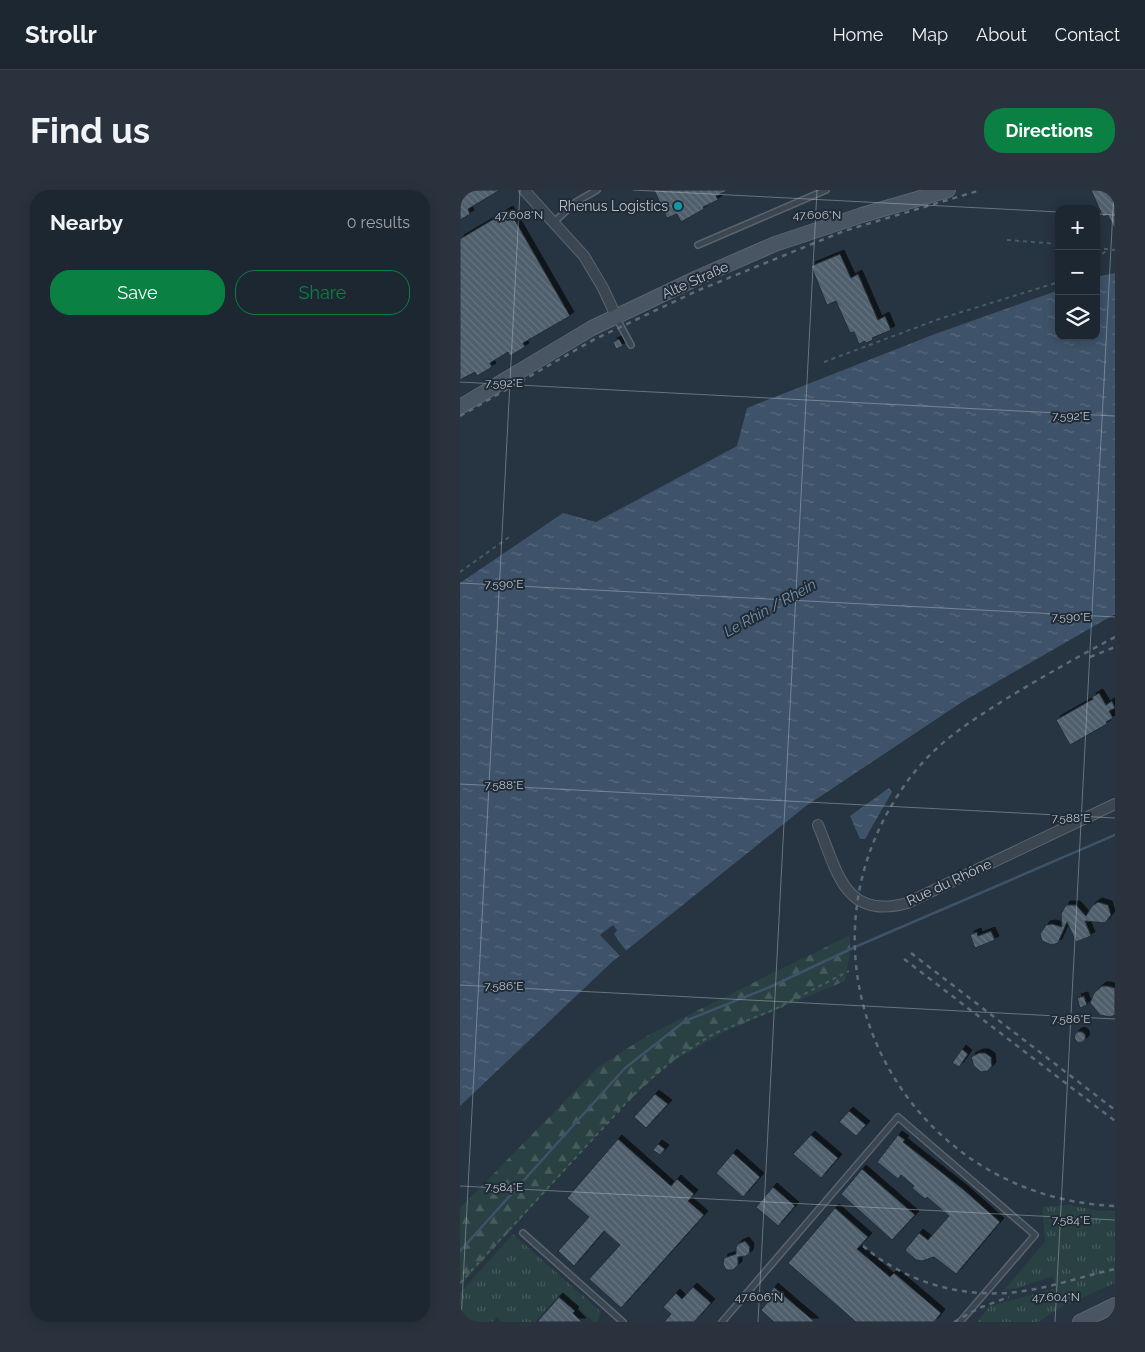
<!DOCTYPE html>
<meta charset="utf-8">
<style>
body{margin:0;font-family:Raleway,sans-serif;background:#2a333d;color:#f1f3f6}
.controls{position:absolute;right:15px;top:15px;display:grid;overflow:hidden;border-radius:10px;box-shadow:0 2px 12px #0003}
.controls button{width:45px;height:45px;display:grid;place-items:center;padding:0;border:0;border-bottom:1px solid #3b444d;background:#1d2731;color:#f1f3f6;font:25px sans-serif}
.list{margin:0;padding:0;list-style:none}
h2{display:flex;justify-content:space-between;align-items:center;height:65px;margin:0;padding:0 20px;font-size:21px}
h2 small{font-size:16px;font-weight:400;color:#a0a5ab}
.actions{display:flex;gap:10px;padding:15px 20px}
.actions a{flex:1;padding:11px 0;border:1px solid #0b8043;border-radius:20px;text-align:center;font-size:18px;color:#0b8043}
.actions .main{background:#0b8043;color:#fff}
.icon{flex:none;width:28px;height:28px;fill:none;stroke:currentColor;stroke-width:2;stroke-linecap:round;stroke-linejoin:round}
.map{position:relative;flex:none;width:655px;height:1132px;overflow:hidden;border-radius:20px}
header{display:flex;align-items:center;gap:30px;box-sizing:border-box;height:70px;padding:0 25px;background:#1d2731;border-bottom:1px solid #3b444d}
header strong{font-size:24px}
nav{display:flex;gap:28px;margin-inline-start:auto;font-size:18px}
.intro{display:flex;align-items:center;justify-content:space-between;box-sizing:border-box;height:120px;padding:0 30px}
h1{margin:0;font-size:35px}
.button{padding:12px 22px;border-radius:20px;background:#0b8043;color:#fff;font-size:18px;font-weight:700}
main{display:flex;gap:30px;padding:0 30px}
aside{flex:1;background:#1d2731;border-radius:20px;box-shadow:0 2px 12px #0003}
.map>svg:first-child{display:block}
.grass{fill:url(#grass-tufts)}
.forest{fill:url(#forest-firs)}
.water{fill:url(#water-ripples)}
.pier{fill:#273441}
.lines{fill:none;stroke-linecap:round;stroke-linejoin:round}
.stream{stroke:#3e5369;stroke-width:2.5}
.building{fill:url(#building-back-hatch);stroke:#222d38;filter:url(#shadow)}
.lane-casing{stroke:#59646e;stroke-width:8}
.street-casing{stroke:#59646e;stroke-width:12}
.secondary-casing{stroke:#59646e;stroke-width:16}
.path{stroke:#475e5e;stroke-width:2;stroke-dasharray:4 4;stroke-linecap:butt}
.lane{stroke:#3b4651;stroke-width:5}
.street{stroke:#3b4651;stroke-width:10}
.secondary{stroke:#495563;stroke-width:14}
.rail{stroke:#5d6a77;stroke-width:2.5;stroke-dasharray:5 5;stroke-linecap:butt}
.ticks{fill:none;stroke:#b8c1cb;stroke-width:1;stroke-opacity:0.45}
.culture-dot{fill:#0f9aa8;stroke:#202b36;stroke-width:2}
.labels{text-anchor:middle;stroke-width:4;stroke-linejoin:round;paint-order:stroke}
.poi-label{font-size:14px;fill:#b8c1cb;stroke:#202b36;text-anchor:end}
.street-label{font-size:14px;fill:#b8c1cb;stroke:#202b36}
.water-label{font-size:15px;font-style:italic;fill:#7a94ac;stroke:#202b36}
.ticks-label{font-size:12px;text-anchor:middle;fill:#b8c1cb;stroke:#202b36;stroke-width:4;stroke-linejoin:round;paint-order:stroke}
</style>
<header>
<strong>Strollr</strong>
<nav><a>Home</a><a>Map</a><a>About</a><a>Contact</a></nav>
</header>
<div class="intro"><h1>Find us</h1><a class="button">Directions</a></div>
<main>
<aside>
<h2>Nearby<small>0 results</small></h2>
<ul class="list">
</ul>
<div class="actions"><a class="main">Save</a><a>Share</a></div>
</aside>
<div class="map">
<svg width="655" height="1132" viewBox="0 0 655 1132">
<defs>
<pattern id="grass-tufts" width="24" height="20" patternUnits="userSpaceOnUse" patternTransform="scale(1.25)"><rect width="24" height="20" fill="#294142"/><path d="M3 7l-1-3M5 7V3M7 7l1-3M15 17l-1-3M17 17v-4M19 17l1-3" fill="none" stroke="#465b5c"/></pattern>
<pattern id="forest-firs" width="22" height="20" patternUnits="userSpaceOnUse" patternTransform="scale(1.25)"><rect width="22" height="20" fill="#294142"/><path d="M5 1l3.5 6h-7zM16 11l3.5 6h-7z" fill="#465b5c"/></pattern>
<pattern id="water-ripples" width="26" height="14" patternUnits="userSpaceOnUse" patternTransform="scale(1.25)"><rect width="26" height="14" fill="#3e5369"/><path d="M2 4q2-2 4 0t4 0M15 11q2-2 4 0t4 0" fill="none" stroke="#586a7d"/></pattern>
<pattern id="building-back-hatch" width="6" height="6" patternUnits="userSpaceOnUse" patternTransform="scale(1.25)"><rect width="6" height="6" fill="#505f6c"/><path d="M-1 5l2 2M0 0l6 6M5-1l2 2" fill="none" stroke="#677480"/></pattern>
<filter id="shadow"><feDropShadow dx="4" dy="-4" stdDeviation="0" flood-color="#0009"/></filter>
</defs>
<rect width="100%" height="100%" fill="#273441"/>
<g class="grass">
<path d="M610,1015L639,1021H655V1093L600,1118L578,1132H517L530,1116L596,1098L593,1086L558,1098L544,1100L585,1052L582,1017Z"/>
<path d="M53,1044L141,1122L137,1132H134L101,1103L75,1132H42L37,1127L32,1132H0V1103Z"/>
</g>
<path class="forest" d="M390,745V762L385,791L266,841L211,872L162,917L0,1096V1018L138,877L190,844Z"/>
<g class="water">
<path d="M655,83V424L502,512L346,616L153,771L0,916V393L103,323L136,332L277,256L287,218L475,144L599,100V146H636V87Z"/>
<path d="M429,598L432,602L405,649H400L390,626Z"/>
</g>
<path class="pier" d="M153,735L157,740L154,744L160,753L168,763L162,768L140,745Z"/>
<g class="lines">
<path class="stream" d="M0,1061L165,878L225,831L310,797L395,757L655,645"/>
</g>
<g class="building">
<path d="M0,0H40L8,19L10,24L0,30Z"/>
<path d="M194,0H269L256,6L258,10L243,17L244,19L221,32L217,24L207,28Z"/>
<path d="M631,0H655V40L648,25L643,27Z"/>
<path d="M49,20L110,126L63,153L65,157L50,166L48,162L30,173L32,177L17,186L15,182L0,190V49Z"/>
<path d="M380,64L391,88L398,84L418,130L425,126L431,140L412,148L413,150L406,153L405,151L399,154L394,142L390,143L376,111L367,115L351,76Z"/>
<path d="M159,149L163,156L156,159L153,152Z"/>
<path d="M639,503L646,515L652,511L655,518L649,521L653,528L646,532L647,534L610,555L596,530L633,509L632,507Z"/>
<path d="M638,712L648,715L651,725L645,733L625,731L631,746L616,752L607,732L598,753L592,755L582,751L580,744L586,735L592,734L602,737L601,724L606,715H616L626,726L632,716Z"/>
<path d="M531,741L535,750L515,758L510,745L517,742L518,746Z"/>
<path d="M642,796H647L655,798V825L650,827L640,825L630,813L634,803Z"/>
<path d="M624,806L627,815L620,818L617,808Z"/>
<circle cx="620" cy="847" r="5.5"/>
<path d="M502,859L508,864L499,877L492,873Z"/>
<path d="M519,863H525L531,867L532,876L528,881L521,882L514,876L511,867Z"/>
<path d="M195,904L208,914L186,938L174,927Z"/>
<path d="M389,921L406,935L396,946L379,932Z"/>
<path d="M351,945L378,968L361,988L333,964Z"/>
<path d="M438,945L445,950L443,952L504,1000L540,1032L496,1084L474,1067L462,1071L456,1070L445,1060L459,1043L468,1050L489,1026L467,1007L465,1009L452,998L454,996L441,985L438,989L417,972Z"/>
<path d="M158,949L211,996L217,989L234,1004L228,1011L244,1025L161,1118L129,1089L160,1055L144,1041L114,1076L98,1061L129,1027L107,1008Z"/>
<path d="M198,954L205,959L200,965L193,960Z"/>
<path d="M273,963L300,987L283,1007L256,983Z"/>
<path d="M402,979L455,1025L432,1050L381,1004Z"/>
<path d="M313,997L335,1016L318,1036L296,1017Z"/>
<path d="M375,1018L408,1047L397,1059L430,1087L434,1083L481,1123L474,1132H396L328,1073Z"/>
<path d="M285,1051L290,1057L289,1064L286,1066L278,1067V1075L273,1080H266L263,1074L264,1068L276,1064V1057L278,1054Z"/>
<path d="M233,1097L251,1113L234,1132H204L211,1124L203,1117L216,1103L222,1109Z"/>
<path d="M314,1097L336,1116L355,1132H314L301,1120L312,1107L309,1104Z"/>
<path d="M99,1107L115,1121L113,1123L122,1132H77Z"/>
</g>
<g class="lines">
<defs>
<g id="lane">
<path d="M94,32L116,12L137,0"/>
<path d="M238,55L366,0"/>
<path d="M157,129L171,155"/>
<path d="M63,1043L163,1132"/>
<path d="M262,1132L438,927L575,1045L500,1132"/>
</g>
<g id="street">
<path d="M64,0L124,66L143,98L156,126"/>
<path d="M358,635C377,680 384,731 447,713L655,614"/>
</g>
<g id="secondary">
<path d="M0,217L132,138L237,88L315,54L402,25L488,0"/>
<path d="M620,1132L655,1115"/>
</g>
</defs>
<use href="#lane" class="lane-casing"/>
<use href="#street" class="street-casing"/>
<use href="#secondary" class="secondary-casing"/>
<g class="path">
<path d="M547,50L599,54"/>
<path d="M636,58L655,60"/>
<path d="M636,69L646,61"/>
<path d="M636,108L637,109"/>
<path d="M364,172L479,129L599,92"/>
<path d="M0,382L52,345"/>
<path d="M0,1093L180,898L218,866L255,843L311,821L389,781"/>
</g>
<use href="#lane" class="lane"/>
<use href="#street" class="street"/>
<use href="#secondary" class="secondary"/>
<g class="rail">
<path d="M0,226L135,149L239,100L384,41L521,0"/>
<path d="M655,447C619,466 584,486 549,507C508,533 473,554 444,596C321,772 442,1007 655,1016"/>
<path d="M630,467L655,457"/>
<path d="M451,763L655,920"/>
<path d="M444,769L655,931"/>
<path d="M403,1056C449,1095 510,1111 570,1100C599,1095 627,1085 655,1079"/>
<path d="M494,1132L519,1118L549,1107"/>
</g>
</g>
<path class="ticks" d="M173,0L599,22M636,24L655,25M0,192L655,226M0,393L655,427M0,594L655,628M0,795L655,829M0,996L655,1030M1,1132L60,0M298,1132L357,0M595,1132L654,0"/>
<circle class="culture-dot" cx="218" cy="16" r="5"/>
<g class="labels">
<g class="poi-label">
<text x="208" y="21">Rhenus Logistics</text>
</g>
<g class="street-label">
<text transform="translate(235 90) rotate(-24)" y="5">Alte Straße</text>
<text transform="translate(489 692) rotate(-25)" y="5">Rue du Rhône</text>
</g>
<g class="water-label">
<text transform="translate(310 418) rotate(-29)" y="5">Le Rhin / Rhein</text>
</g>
</g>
<g class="ticks-label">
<text x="59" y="29">47.608°N</text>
<text x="357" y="29">47.606°N</text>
<text x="44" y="197">7.592°E</text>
<text x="611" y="230">7.592°E</text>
<text x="44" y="398">7.590°E</text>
<text x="611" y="431">7.590°E</text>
<text x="44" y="599">7.588°E</text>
<text x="611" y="632">7.588°E</text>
<text x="44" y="800">7.586°E</text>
<text x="611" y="833">7.586°E</text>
<text x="44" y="1001">7.584°E</text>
<text x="611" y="1034">7.584°E</text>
<text x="299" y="1111">47.606°N</text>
<text x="596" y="1111">47.604°N</text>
</g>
</svg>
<div class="controls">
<button>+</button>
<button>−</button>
<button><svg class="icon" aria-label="layers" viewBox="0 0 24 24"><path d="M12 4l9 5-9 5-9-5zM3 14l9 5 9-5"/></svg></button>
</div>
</div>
</main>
